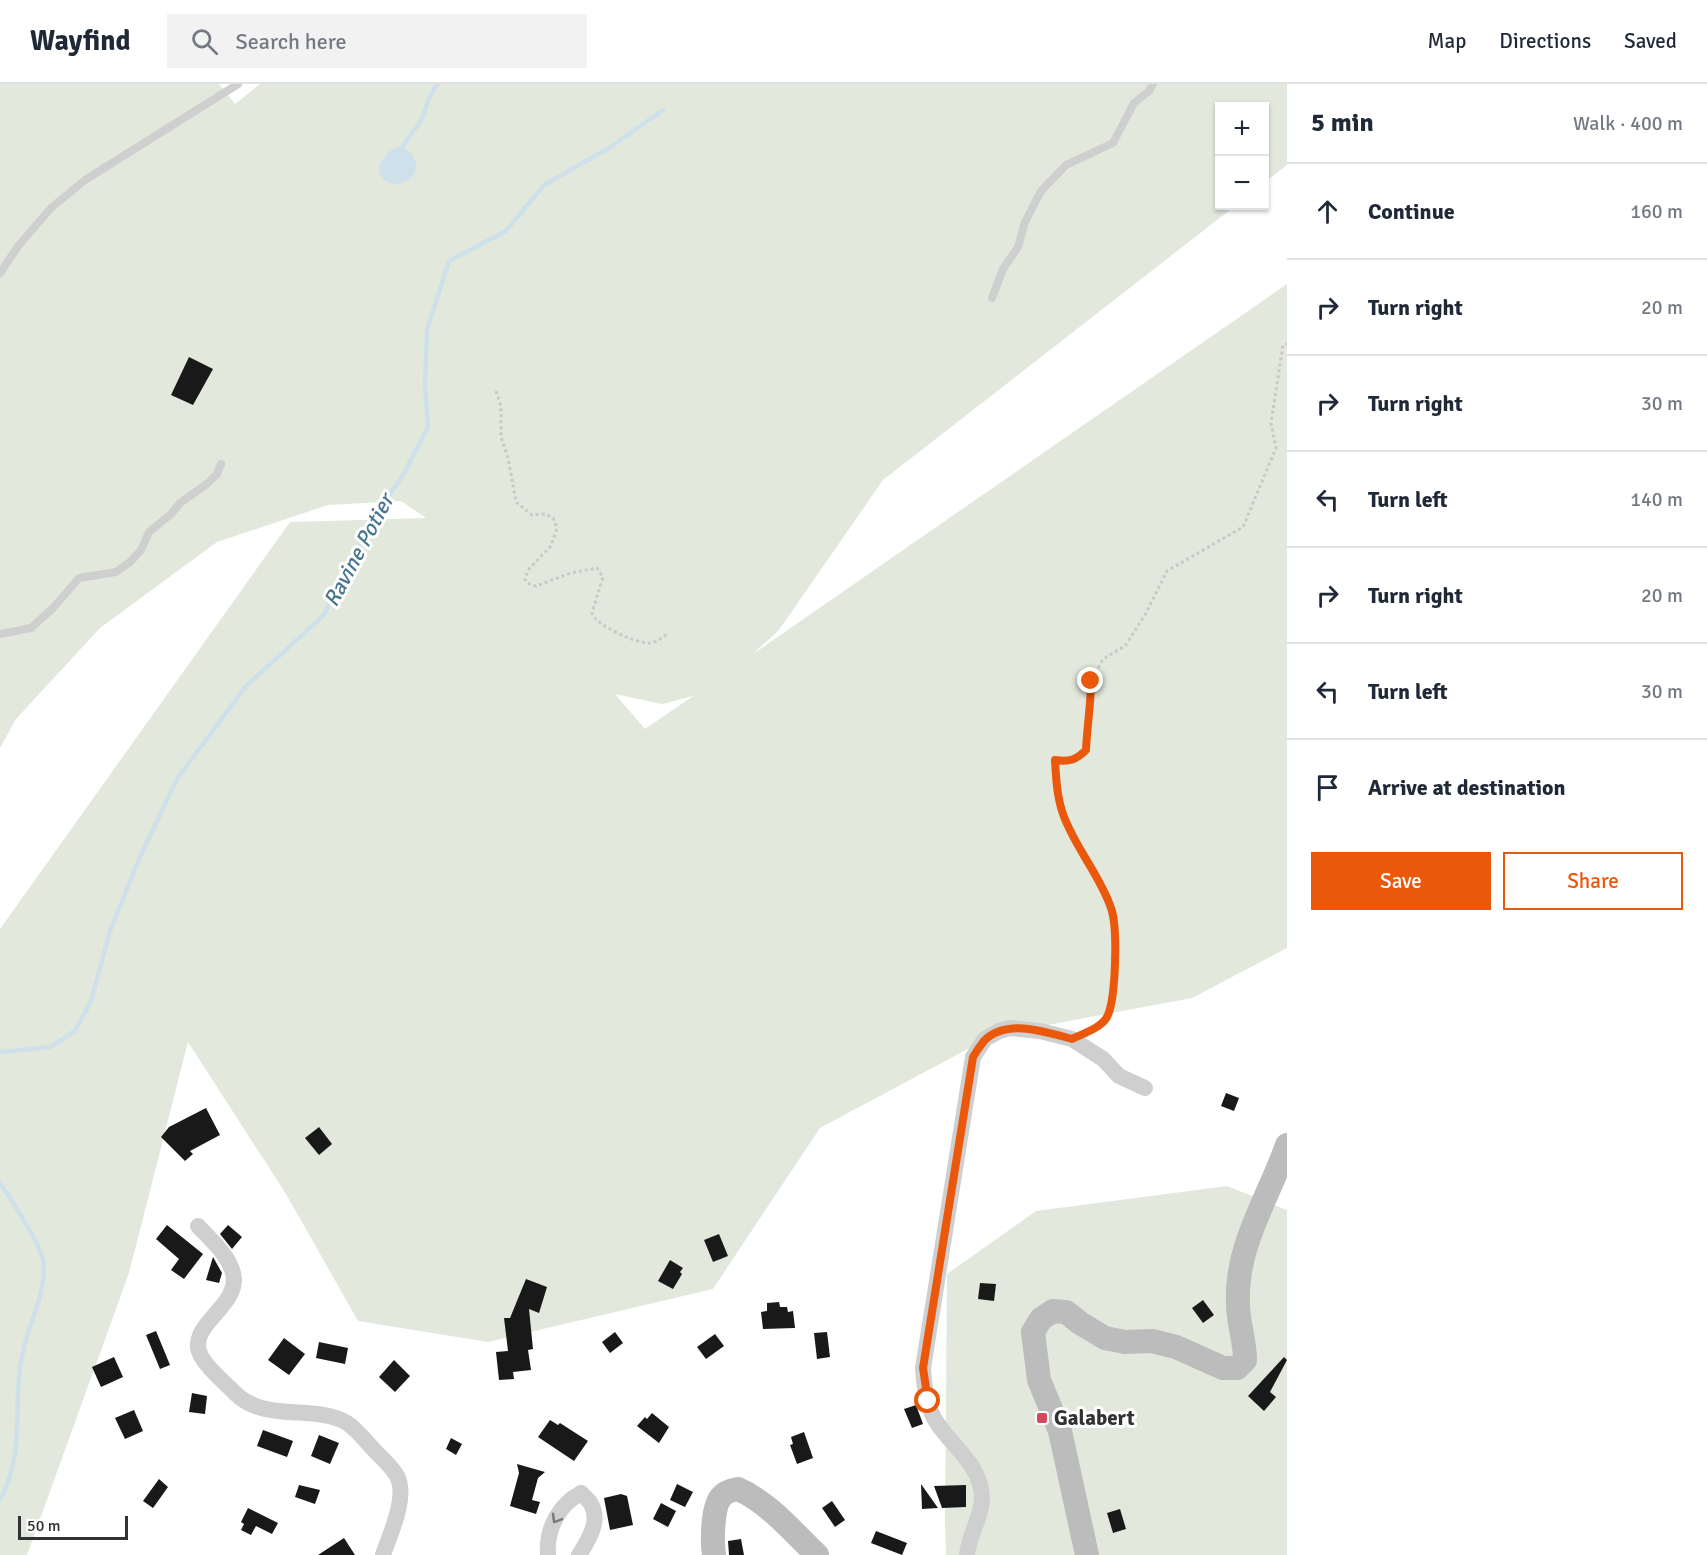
<!DOCTYPE html>
<meta charset="utf-8">
<style>
body{margin:0;font-family:Signika,sans-serif;background:#f2f2f3;color:#1f2937}
.controls{position:absolute;right:18px;top:18px;display:grid;overflow:hidden;border-radius:0px;box-shadow:0 2px 4px #0004}
.controls button{width:54px;height:54px;display:grid;place-items:center;padding:0;border:0;border-bottom:2px solid #e0e1e3;background:#fff;color:#1f2937;font:30px sans-serif}
.scale{position:absolute;left:18px;bottom:15px;width:110px;box-sizing:border-box;padding-left:6px;border:3px solid #323232;border-top:0;font-size:16px;line-height:21px;white-space:nowrap;color:#323232;-webkit-text-stroke:4px #fff;paint-order:stroke}
.stop{position:absolute;width:18px;height:18px;margin:-14px;border:4px solid #ea580c;border-radius:50%;background:#fff}
.stop.end{background:#ea580c;border-color:#fff;box-shadow:0 2px 6px #0008}
.list{margin:0;padding:0;list-style:none}
h2{display:flex;justify-content:space-between;align-items:center;height:78px;margin:0;padding:0 24px;font-size:26px}
h2 small{font-size:20px;font-weight:400;color:#747a83}
.list li{display:grid;grid-template-columns:39px 1fr auto;gap:18px;align-items:center;box-sizing:border-box;height:96px;padding:0 24px;border-top:2px solid #e0e1e3}
.list b{display:block;font-size:22px;white-space:nowrap}
.list em{font-size:20px;font-style:normal;color:#747a83}
.actions{display:flex;gap:12px;padding:18px 24px}
.actions a{flex:1;padding:14px 0;border:2px solid #ea580c;border-radius:0px;text-align:center;font-size:21px;color:#ea580c}
.actions .main{background:#ea580c;color:#fff}
.icon{flex:none;width:33px;height:33px;fill:none;stroke:currentColor;stroke-width:2;stroke-linecap:round;stroke-linejoin:round}
.map{position:relative;flex:none;width:1287px;height:1471px;overflow:hidden}
header{display:flex;align-items:center;gap:36px;box-sizing:border-box;height:84px;padding:0 30px;background:#fff;border-bottom:2px solid #e0e1e3}
header strong{font-size:28px}
nav{display:flex;gap:33px;margin-inline-start:auto;font-size:21px}
.search{width:420px;height:54px;background:#f2f2f3;display:flex;align-items:center;gap:15px;box-sizing:border-box;padding:0 21px;border-radius:0px;color:#747a83;font-size:22px}
main{display:flex}
aside{flex:1;background:#fff}
.map>svg:first-child{display:block}
.green{fill:#e3e8dc;fill-rule:evenodd}
.water{fill:#cee0e9}
.lines{fill:none;stroke-linecap:round;stroke-linejoin:round}
.stream{stroke:#cee0e9;stroke-width:4.5}
.building{fill:#191919}
.path{stroke:#c9c9c9;stroke-width:3;stroke-dasharray:3 3;stroke-linecap:butt}
.lane{stroke:#cfcfcf;stroke-width:8}
.street{stroke:#cfcfcf;stroke-width:16}
.secondary{stroke:#bcbcbc;stroke-width:24}
.oneway{stroke:#797979}
.route{stroke:#ea580c;stroke-width:8}
.poi-dot{fill:#d6485b;stroke:#fff;stroke-width:2}
.labels{text-anchor:middle;stroke-width:6;stroke-linejoin:round;paint-order:stroke}
.poi-label{font-size:21px;font-weight:bold;fill:#323232;stroke:#fff;text-anchor:start}
.water-label{font-size:22px;font-style:italic;fill:#47778e;stroke:#fff}
</style>
<header>
<strong>Wayfind</strong>
<div class="search"><svg class="icon" aria-label="search" viewBox="0 0 24 24"><circle cx="10" cy="10" r="6"/><path d="M15 15l6 6"/></svg>Search here</div>
<nav><a>Map</a><a>Directions</a><a>Saved</a></nav>
</header>
<main>
<div class="map">
<svg width="1287" height="1471" viewBox="0 0 1287 1471">
<rect width="100%" height="100%" fill="#fff"/>
<g class="green">
<path d="M0,0H219L235,20L260,0H1287V81L1265,98L1264,22H1220V122H1235L883,396L779,546L753,570L1287,200V864L1192,914L994,951L820,1044L713,1205L488,1258L358,1237L286,1110L188,958L129,1189L27,1471H0V845L290,438L426,434L401,417L328,421L217,458L100,544L16,635L0,664ZM615,610L662,620L693,612L645,645Z"/>
<path d="M1227,1102L1287,1126V1471H946L945,1439L947,1190L1036,1127Z"/>
</g>
<path class="water" d="M398,62C407,66 416,70 416,82C417,94 400,104 388,98C368,89 385,68 398,62Z"/>
<g class="lines">
<g class="stream">
<path d="M402,64C406,55 413,48 419,40C428,25 425,15 438,0"/>
<path d="M0,968L50,963L75,947L91,917L110,847L140,773L177,695L246,602L323,532L374,434L403,391L428,343L425,301L427,246L449,177L506,147L544,101L609,64L663,26"/>
<path d="M0,1099C14,1120 27,1139 38,1162C39,1166 42,1171 43,1175C48,1205 30,1236 24,1264C10,1317 28,1363 0,1416"/>
</g>
</g>
<g class="building">
<path d="M189,273L213,285L193,321L171,311Z"/>
<path d="M1226,1009L1239,1014L1234,1027L1221,1022Z"/>
<path d="M206,1024L220,1051L190,1067L193,1070L185,1077L161,1053L169,1043Z"/>
<path d="M319,1043L332,1060L319,1071L305,1054Z"/>
<path d="M167,1141L203,1170L184,1195L171,1186L179,1175L156,1155Z"/>
<path d="M228,1141L242,1153L232,1165L220,1150Z"/>
<path d="M719,1150L728,1172L713,1178L704,1156Z"/>
<path d="M213,1173L222,1189L219,1199L206,1196Z"/>
<path d="M670,1176L683,1184L680,1188L682,1190L673,1205L658,1197Z"/>
<path d="M526,1195L547,1203L539,1229L529,1225L533,1265L528,1266L531,1286L513,1288L514,1295L499,1296L496,1268L508,1267L504,1234H510Z"/>
<path d="M980,1199L996,1200L994,1217L978,1215Z"/>
<path d="M1203,1216L1214,1231L1203,1239L1192,1224Z"/>
<path d="M779,1218L780,1223H787L788,1228L793,1227L795,1244L763,1245L761,1228L767,1227V1219Z"/>
<path d="M156,1247L170,1281L160,1285L146,1251Z"/>
<path d="M615,1248L623,1259L610,1269L602,1258Z"/>
<path d="M827,1248L830,1273L817,1275L814,1249Z"/>
<path d="M715,1250L724,1262L706,1275L697,1263Z"/>
<path d="M284,1254L305,1270L289,1291L268,1276Z"/>
<path d="M319,1258L348,1264L345,1280L316,1274Z"/>
<path d="M114,1273L123,1293L101,1303L92,1283Z"/>
<path d="M1284,1273L1287,1276L1270,1308L1276,1313L1264,1327L1248,1312Z"/>
<path d="M394,1276L410,1292L395,1308L379,1293Z"/>
<path d="M192,1309L207,1312L205,1330L189,1328Z"/>
<path d="M916,1321L923,1340L912,1344L904,1325Z"/>
<path d="M134,1326L143,1347L125,1355L115,1334Z"/>
<path d="M652,1329L669,1343L659,1359L637,1342L645,1333L647,1335Z"/>
<path d="M550,1336L558,1341L560,1339L588,1357L574,1377L538,1353Z"/>
<path d="M263,1346L293,1357L287,1373L257,1362Z"/>
<path d="M804,1348L813,1374L797,1380L790,1361L793,1360L791,1353Z"/>
<path d="M319,1351L339,1359L330,1380L311,1372Z"/>
<path d="M451,1354L462,1360L456,1371L446,1365Z"/>
<path d="M517,1380L545,1388L538,1394L532,1416L540,1418L536,1430L510,1422L519,1389Z"/>
<path d="M159,1395L168,1403L153,1424L143,1417Z"/>
<path d="M677,1400L693,1408L685,1423L670,1416Z"/>
<path d="M921,1400L938,1424L922,1425Z"/>
<path d="M299,1401L320,1406L315,1420L295,1413Z"/>
<path d="M966,1401V1423L942,1424L934,1402Z"/>
<path d="M621,1410L627,1412L633,1441L610,1446L604,1414Z"/>
<path d="M832,1417L845,1436L835,1443L822,1424Z"/>
<path d="M661,1419L676,1427L668,1443L653,1435Z"/>
<path d="M248,1424L278,1439L272,1450L256,1442L251,1451L241,1446L244,1440L241,1438Z"/>
<path d="M1120,1425L1126,1445L1113,1449L1107,1429Z"/>
<path d="M876,1447L907,1459L902,1471L871,1459Z"/>
<path d="M344,1454L355,1471H318Z"/>
<path d="M741,1455L744,1471H729L728,1457Z"/>
</g>
<g class="lines">
<g class="path">
<path d="M496,307L501,322V353L508,374L516,418L532,431L545,430L553,434L557,444L551,462L528,486L525,495L527,499L536,502L571,489L597,484L603,493L592,529C595,541 634,558 647,559C655,560 662,554 668,549"/>
<path d="M1087,947C1093,944 1102,941 1106,935C1116,919 1118,844 1112,825C1106,806 1093,789 1083,772C1066,741 1057,711 1055,676C1070,678 1076,676 1086,666L1087,637L1091,616V597L1103,575L1125,562L1145,531L1167,487L1243,443L1276,364L1271,339L1283,261L1287,260"/>
</g>
<g class="lane">
<path d="M0,189L19,161L51,124L85,96L238,0"/>
<path d="M992,214L1003,185L1018,163L1025,138L1041,107L1066,81L1113,59L1134,19L1149,7L1153,0"/>
<path d="M0,550L31,544L53,524L79,494L116,488L130,478L141,466L149,448L171,430L180,419L208,399L217,390L221,380"/>
</g>
<g class="street">
<path d="M198,1142C211,1156 228,1170 233,1189C242,1222 184,1242 201,1272C207,1284 225,1299 235,1309C264,1339 317,1320 347,1339C358,1346 367,1359 376,1368C383,1375 392,1383 397,1392C408,1413 390,1450 383,1471"/>
<path d="M548,1471C546,1446 558,1421 581,1409C584,1412 589,1416 591,1420C601,1437 588,1457 579,1471"/>
<path d="M967,1471C969,1450 982,1433 982,1413C981,1379 949,1361 934,1334C926,1319 924,1300 923,1284L973,973L985,955L999,947L1010,944L1040,947L1072,955L1103,975L1119,992L1145,1004"/>
</g>
<g class="secondary">
<path d="M714,1471C712,1458 712,1424 721,1413C725,1408 732,1406 738,1405C768,1418 793,1448 817,1471"/>
<path d="M1087,1471L1060,1347L1039,1296L1033,1248L1041,1235L1053,1227L1066,1228L1080,1239L1105,1254L1125,1258L1152,1257L1176,1263L1223,1284H1237L1245,1276C1245,1256 1238,1239 1238,1220C1235,1162 1269,1113 1287,1061"/>
</g>
</g>
<defs><path id="oneway-chevron" d="M-2-3.5L2.5 0L-2 3.5" fill="none" stroke-width="1.6" stroke-linecap="round" stroke-linejoin="round" transform="scale(1.5)"/></defs>
<use class="oneway" href="#oneway-chevron" transform="translate(556 1435) rotate(120)"/>
<g class="lines">
<path class="route" d="M928,1317L923,1284L973,973C976,968 980,962 984,957C1006,934 1046,948 1072,955C1082,950 1101,944 1107,933C1116,916 1118,843 1111,824C1100,791 1075,764 1063,730C1057,713 1056,694 1055,676C1070,678 1076,676 1086,666C1087,643 1091,620 1091,597"/>
</g>
<rect class="poi-dot" x="1036" y="1328" width="12" height="12" rx="3"/>
<g class="labels">
<g class="poi-label">
<text x="1054" y="1341">Galabert</text>
</g>
<g class="water-label">
<text transform="translate(358 466) rotate(-62)" y="8">Ravine Potier</text>
</g>
</g>
</svg>
<div class="controls">
<button>+</button>
<button>−</button>
</div>
<div class="scale">50 m</div>
<div class="stop" style="left:928px;top:1317px"></div>
<div class="stop end" style="left:1091px;top:597px"></div>
</div>
<aside>
<h2>5 min<small>Walk · 400 m</small></h2>
<ul class="list">
<li><svg class="icon" aria-label="ahead" viewBox="0 0 24 24"><path d="M12 20V5M6 11l6-6 6 6"/></svg><div><b>Continue</b></div><em>160 m</em></li>
<li><svg class="icon" aria-label="right" viewBox="0 0 24 24"><path d="M7 20v-9h11M14 6l5 5-5 5"/></svg><div><b>Turn right</b></div><em>20 m</em></li>
<li><svg class="icon" aria-label="right" viewBox="0 0 24 24"><path d="M7 20v-9h11M14 6l5 5-5 5"/></svg><div><b>Turn right</b></div><em>30 m</em></li>
<li><svg class="icon" aria-label="left" viewBox="0 0 24 24"><path d="M17 20v-9H6M10 6l-5 5 5 5"/></svg><div><b>Turn left</b></div><em>140 m</em></li>
<li><svg class="icon" aria-label="right" viewBox="0 0 24 24"><path d="M7 20v-9h11M14 6l5 5-5 5"/></svg><div><b>Turn right</b></div><em>20 m</em></li>
<li><svg class="icon" aria-label="left" viewBox="0 0 24 24"><path d="M17 20v-9H6M10 6l-5 5 5 5"/></svg><div><b>Turn left</b></div><em>30 m</em></li>
<li><svg class="icon" aria-label="arrive" viewBox="0 0 24 24"><path d="M6 21V4h12l-3 4 3 4H6"/></svg><div><b>Arrive at destination</b></div></li>
</ul>
<div class="actions"><a class="main">Save</a><a>Share</a></div>
</aside>
</main>
